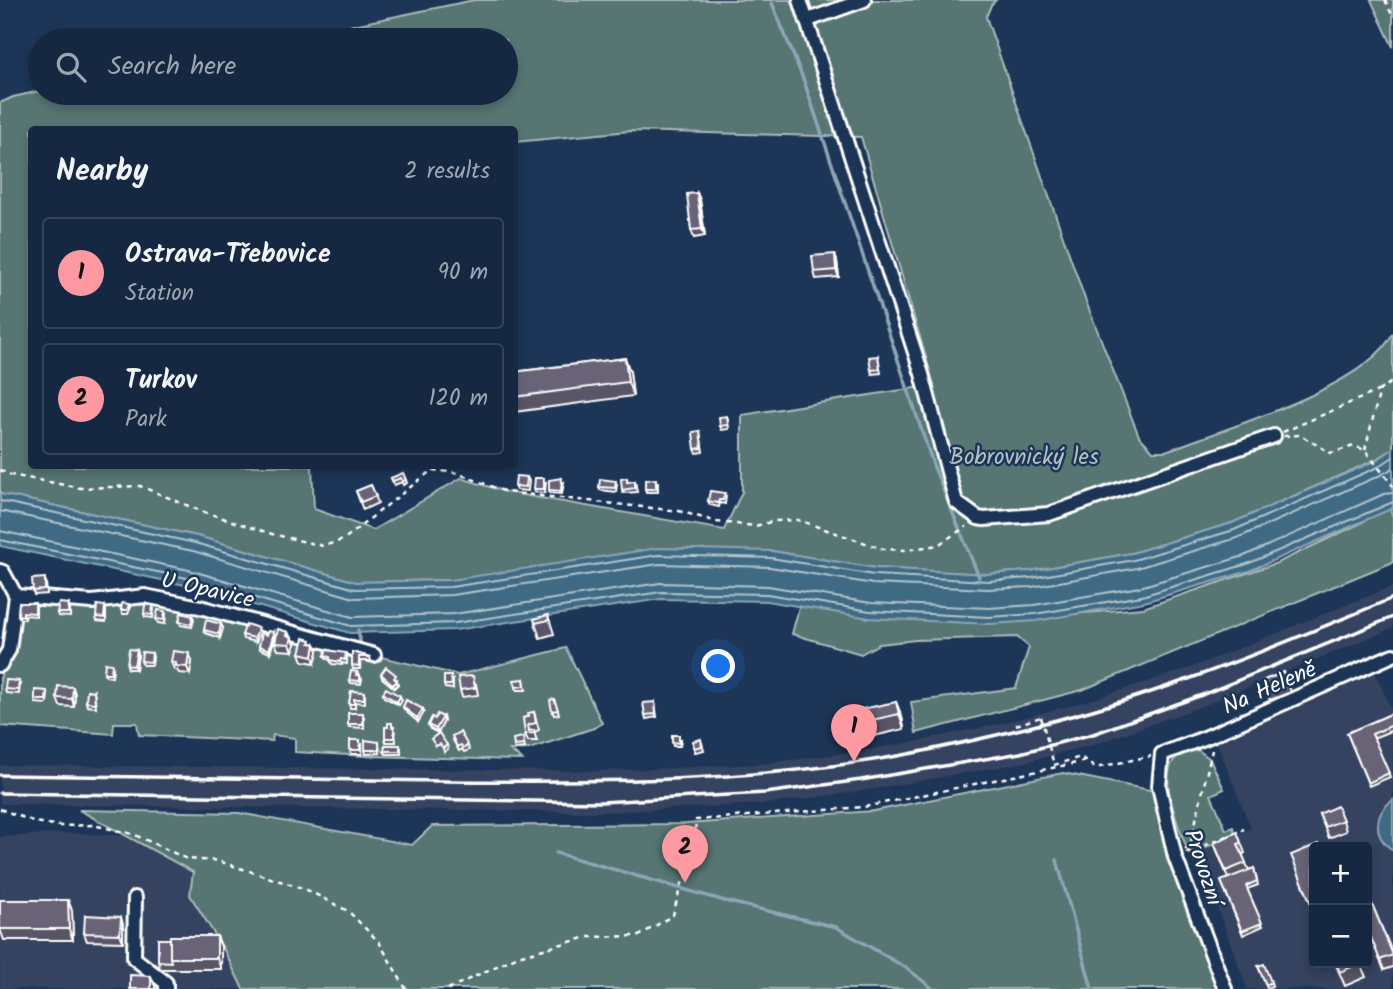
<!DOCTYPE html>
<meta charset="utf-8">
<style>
body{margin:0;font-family:Kalam,sans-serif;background:#23344c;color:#f1f3f6}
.controls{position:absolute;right:21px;bottom:21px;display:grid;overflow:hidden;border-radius:7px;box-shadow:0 4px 10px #0003}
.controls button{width:63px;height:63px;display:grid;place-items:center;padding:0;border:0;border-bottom:2px solid #35445a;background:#162841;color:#f1f3f6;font:35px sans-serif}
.you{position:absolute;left:719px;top:667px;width:24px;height:24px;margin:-18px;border:5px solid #fff;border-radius:50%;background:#1a73e8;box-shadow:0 0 0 10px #1a73e833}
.badge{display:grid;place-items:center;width:46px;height:46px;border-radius:50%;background:#ff9aa2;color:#111;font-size:23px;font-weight:700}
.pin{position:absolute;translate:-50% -58px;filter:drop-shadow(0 2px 4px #0008)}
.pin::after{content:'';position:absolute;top:37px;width:24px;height:21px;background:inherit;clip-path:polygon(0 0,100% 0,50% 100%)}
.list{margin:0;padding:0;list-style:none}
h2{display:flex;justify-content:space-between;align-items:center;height:91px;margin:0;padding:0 28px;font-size:30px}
h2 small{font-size:23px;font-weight:400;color:#9ea6b1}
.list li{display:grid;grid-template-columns:46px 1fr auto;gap:21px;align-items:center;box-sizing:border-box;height:112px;margin:0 14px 14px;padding:0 14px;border:2px solid #35445a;border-radius:7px}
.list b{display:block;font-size:26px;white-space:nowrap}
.list p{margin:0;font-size:23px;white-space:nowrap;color:#9ea6b1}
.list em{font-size:23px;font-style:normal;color:#9ea6b1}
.icon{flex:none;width:38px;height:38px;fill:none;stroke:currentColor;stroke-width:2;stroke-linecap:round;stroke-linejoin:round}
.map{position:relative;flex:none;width:1393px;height:989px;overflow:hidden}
.search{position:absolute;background:#162841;box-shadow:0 4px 10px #0003;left:28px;top:28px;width:490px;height:77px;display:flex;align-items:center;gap:18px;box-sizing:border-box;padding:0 24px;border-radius:38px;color:#9ea6b1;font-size:26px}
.panel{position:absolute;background:#162841;box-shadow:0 4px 10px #0003;left:28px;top:126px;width:490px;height:343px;border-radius:7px}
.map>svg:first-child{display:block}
.built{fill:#344361;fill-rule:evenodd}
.green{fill:#577573;stroke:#abbab9;stroke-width:2;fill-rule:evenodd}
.water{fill:#3f6b84;stroke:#8ca6b5;stroke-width:2}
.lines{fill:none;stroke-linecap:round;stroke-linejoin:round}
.shore{stroke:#b2c4ce;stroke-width:2}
.stream{stroke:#8ca6b5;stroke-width:3.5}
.minor-casing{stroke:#fff;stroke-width:18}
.path{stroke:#fff;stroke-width:2.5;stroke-dasharray:5 5;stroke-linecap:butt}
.minor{stroke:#1d3557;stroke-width:12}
.rail{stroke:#fff;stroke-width:3.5}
.path-bridge{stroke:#fff;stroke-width:2.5;stroke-dasharray:5 5;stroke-linecap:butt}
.wall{fill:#595566;stroke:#fff;stroke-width:2}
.shaded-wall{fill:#494553;stroke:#fff;stroke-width:2}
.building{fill:#686377;stroke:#fff;stroke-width:2}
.labels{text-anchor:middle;stroke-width:5;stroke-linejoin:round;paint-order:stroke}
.park-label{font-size:23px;fill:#b3c1c0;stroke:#1d3557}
.street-label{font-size:23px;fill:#fff;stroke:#1d3557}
</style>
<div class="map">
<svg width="1393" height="989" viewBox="0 0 1393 989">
<rect width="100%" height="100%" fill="#1d3557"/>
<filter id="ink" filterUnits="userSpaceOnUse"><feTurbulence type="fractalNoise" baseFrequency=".0143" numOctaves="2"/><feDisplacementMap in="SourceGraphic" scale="14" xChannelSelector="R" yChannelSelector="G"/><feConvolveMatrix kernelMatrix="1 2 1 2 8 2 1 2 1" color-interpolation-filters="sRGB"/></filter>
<g filter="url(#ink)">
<g class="built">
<path d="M1393,586V628L1205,705L1096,744L1022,763L862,791L766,804L601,812L0,804V765L604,771L759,764L853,752L914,742L1011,721L1084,702L1190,668Z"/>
<path d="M1375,673L1393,712V989H1247L1197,851L1251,828L1217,743ZM1314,847H1367V963H1314Z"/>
<path d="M70,833L128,836L194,872L223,948L243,989H0V837Z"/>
</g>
<g class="green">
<path d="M474,0H996L991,5L986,17L1085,299L1139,436L1153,451H1166C1223,429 1367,388 1393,333V449L1375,460L1232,523L1132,553L1030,571L988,574L875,568L772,551L451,580L356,582L197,536L0,494V103L13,97L40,91V93H506V40H282ZM32,130H514L515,142L630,131L861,137L934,385L742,415V492L724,530L506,492L461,478L373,530L314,509L312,466H32Z"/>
<path d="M1371,0H1393V47Z"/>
<path d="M1389,506L1393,517V562L1082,690L916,733L911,702L1016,688L1029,647L1017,637L916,640L879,644L861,654L792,634L801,600L990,621L1143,608L1277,563L1359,524Z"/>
<path d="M19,603L158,605L458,675L566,648L602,723L594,728L529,749L510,750L522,760L367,756L295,752V738L273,735L272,741L139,735L137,723H114L113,734L0,726V678L14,650Z"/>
<path d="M1198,750L1210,759L1224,789L1211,795L1226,830L1233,827L1236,835L1189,854C1178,825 1144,751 1198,750Z"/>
<path d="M1063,773L1155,791L1161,834L1218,989H243L223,948L190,895L193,872L79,810L239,813L412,845L432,826L686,824L874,811Z"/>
</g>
<g class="water">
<path d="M1393,449V508L1249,571L1144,602L1036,621L989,624L869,618L767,601L661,599L455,630L350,633L185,585L0,546V494L197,536L356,582L451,580L658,548L772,551L875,568L988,574L1030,571L1132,553L1232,523L1375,461Z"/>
<path d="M1393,800V850C1372,837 1374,813 1393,800Z"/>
</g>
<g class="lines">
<g class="shore">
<path d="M0,501L195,543L355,589L451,587L658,555L771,558L874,575L988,581L1031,578L1134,560L1234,530L1378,467L1393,457"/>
<path d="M0,511L193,551L354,598L452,595L659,564L770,567L873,584L988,589L1032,587L1137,568L1237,538L1381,475L1393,468"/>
<path d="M0,531L189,570L352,617L454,614L660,583L768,586L871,603L989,608L1034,605L1140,587L1244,556L1384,494L1393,493"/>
<path d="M0,540L187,578L351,626L455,623L661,592L767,594L870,611L989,617L1035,614L1142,596L1247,564L1393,502"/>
</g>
<g class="stream">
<path d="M772,3L804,81L934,467L979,577"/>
<path d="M358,630L361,646"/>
<path d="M556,853L725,901L836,927L908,969L933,989"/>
<path d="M1057,860L1092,989"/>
</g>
<defs>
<g id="minor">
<path d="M800,0L922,374L956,502L978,518L984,519L1049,514L1274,436"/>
<path d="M808,20L864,0"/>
<path d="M0,571L3,572L16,596L92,602L145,596L200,607L374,655"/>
<path d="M0,665L9,650L16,596"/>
<path d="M135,898L134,958L166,983V989"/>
<path d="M1225,989L1175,857L1159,786L1162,754L1207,737L1393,655"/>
</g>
</defs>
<use href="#minor" class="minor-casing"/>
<g class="path">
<path d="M1385,0L1393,17"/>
<path d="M1283,432L1380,390"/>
<path d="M1284,436L1300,435L1331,453L1354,446L1365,450L1393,486"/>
<path d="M1365,450L1380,390L1393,381"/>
<path d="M0,470L11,475L81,488L140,486L201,511L272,534L323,546L343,540L432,470L457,473L506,492L679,511L717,522L755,526L775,521L798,520L883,549L906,550L938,545L967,526"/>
<path d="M1016,725L1041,717"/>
<path d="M1054,765L1081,757L1095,768L1151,756"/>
<path d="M0,809L35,822L60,826L93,825L133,834L187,859L218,861L305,889L348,911L379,942L406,989"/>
<path d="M1185,850L1191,842L1212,750"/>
<path d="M1186,853L1244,829"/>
<path d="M448,989L518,956L588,937L639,936L673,915L681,885L692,871L696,820L864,807L1086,761"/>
</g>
<use href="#minor" class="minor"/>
<g class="rail">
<path d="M0,775C148,777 295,779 443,781C602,782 762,783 919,752C1012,733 1105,710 1194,677C1261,653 1327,625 1393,598"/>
<path d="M0,793L601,802L765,793L861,780L1020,753L1093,734L1202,695L1393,617"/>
</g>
<path class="path-bridge" d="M1041,717L1054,765"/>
</g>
<g class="wall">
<path d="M697,193L700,200L705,236L694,238L691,230Z"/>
<path d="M837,261L839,277L816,279L814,272Z"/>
<path d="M878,356L881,373L872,374L871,370Z"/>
<path d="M625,358L630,372L633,396L514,412V372Z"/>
<path d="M728,420L729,429L722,430L720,426Z"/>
<path d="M700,431L703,452L697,453L695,449Z"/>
<path d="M403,473L407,483L403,485L402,482L394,485L391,478Z"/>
<path d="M527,477L529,481L528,491L517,490L515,486Z"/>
<path d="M635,481L637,492L623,493L622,490L628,482Z"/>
<path d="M546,482L545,493L535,492L534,489Z"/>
<path d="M564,482L562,494L550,493L549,490Z"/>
<path d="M658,483V492H646L645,489Z"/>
<path d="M617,484L616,492L600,490L599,487Z"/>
<path d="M371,485L378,503L363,510L356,491Z"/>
<path d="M726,496L725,504L720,503L719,507L710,505L708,501Z"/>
<path d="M46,582L47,594L34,595L33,591Z"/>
<path d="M19,603L36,607V616L25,615V619H20L18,615Z"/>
<path d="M105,606L106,610V622L97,621L96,617Z"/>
<path d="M131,607L128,614H123L121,610Z"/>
<path d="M70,608V617L58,616L57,613Z"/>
<path d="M154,609L153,618L145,617L144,614Z"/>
<path d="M166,614L165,624L158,623L156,619Z"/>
<path d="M548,615L554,634L540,638L535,623Z"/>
<path d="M193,616L194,620L192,627L181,625L179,621Z"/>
<path d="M223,628L220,638L205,633L204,630Z"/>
<path d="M260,632L256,642L243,639L242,635Z"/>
<path d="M274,632L275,636L270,653L260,649L259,646Z"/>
<path d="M288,632L295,644L293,651L278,650L275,643Z"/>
<path d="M312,643L315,644L318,651L315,663L303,661L300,653Z"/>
<path d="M137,650L138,654L136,669H128L127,665Z"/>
<path d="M352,652L370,657L371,661H361L360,669H353L352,665Z"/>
<path d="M152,653L153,657L152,665H143L141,661Z"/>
<path d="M325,656L347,657V664L342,663V665L332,664L330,660L327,659Z"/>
<path d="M192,661L190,674L179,673L177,670L174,669L171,662Z"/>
<path d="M113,668L112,677L106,676L104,673Z"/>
<path d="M357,672L362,679L361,684L351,683L349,680Z"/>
<path d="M1284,672L1291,692L1270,700L1262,681Z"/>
<path d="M381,674L397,679L396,680L398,684L394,688L382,678Z"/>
<path d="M524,679L526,690H517L516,687Z"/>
<path d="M453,680V689L445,688L444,685Z"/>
<path d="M20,684L19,694L6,693L5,689Z"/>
<path d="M476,684L478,695L462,697L460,690Z"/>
<path d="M94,691L96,707L87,706L86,702Z"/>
<path d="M351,691L365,695V703L355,702V708H350L349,704Z"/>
<path d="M383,693L402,700L399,705L384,697Z"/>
<path d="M48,694L47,704L36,703L35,700Z"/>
<path d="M75,694L74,707L60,706L57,698Z"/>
<path d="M554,699L559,714L554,715L552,711Z"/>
<path d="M655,702L657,717L646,719L645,715Z"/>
<path d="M896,702L902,717L904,729L865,738L859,723Z"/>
<path d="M403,707L423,709L424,712L418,722L404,710Z"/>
<path d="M534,712L539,730L534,732L537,741H528L525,734L529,716Z"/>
<path d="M1393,713V730L1373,738L1390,777L1369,786L1347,733Z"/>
<path d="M364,717V728L349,727L348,724Z"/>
<path d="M443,717L444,721L438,733L430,729L428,725L435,719Z"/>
<path d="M393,727L395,731L396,742H386L385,738Z"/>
<path d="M523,737L525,748L515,749L514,746Z"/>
<path d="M681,739L680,746H673L672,742Z"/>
<path d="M453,740L468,746L469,750L464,752L462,749L459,751Z"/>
<path d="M379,742L380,753L366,754L365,750Z"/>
<path d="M702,743L704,750L695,752L694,748Z"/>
<path d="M362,744V754H351L350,750Z"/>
<path d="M401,748V754H386L384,751Z"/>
<path d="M1319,814L1343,820L1346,831L1329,838Z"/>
<path d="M1237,832L1245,853L1242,855L1249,870L1254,868L1258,885L1247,889L1263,926L1243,935L1221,881L1228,878L1214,843Z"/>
<path d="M1367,892L1393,955V967L1384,970L1367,928Z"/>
<path d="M68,900L72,911L73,940H4L0,929Z"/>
<path d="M123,924V942L87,941L84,933Z"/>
<path d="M217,936L221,947V969H160L158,961L170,939Z"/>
<path d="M1335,963H1360L1366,977L1345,986Z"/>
<path d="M1258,966L1271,982L1272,986L1267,988Z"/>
</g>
<g class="shaded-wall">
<path d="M697,193L700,200L705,236L702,229Z"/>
<path d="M835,254L837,261L839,277L836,270Z"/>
<path d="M625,358L630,372L633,396L628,382Z"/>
<path d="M221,624L223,628L220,638L219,634Z"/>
<path d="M258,628L260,632L256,642L255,638Z"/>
<path d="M274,632L275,636L270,653L269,650Z"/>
<path d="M292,637L295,644L293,651L290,644Z"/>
<path d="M315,644L318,651L315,663L313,656Z"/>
<path d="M137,650L138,654L136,669L134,666Z"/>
<path d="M189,653L192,661L190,674L187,667Z"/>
<path d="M397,681L398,684L394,688L393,685Z"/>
<path d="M73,687L75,694L74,707L72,699Z"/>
<path d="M400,696L402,700L399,705L397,702Z"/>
<path d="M896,702L902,717L904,729L899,714Z"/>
<path d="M423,709L424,712L418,722L417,718Z"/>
<path d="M443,717L444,721L438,733L436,729Z"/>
<path d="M447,745L448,749L444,752L443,748Z"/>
<path d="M68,900L72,911L73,940L69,929Z"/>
<path d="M121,917L123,924V942L120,934Z"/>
<path d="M217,936L221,947V969L217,958Z"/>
<path d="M151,976L156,989H151Z"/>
</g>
<g class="building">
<path d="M697,193L702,229L691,230L687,194Z"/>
<path d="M835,254L836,270L814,272L812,256Z"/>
<path d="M878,356L880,369L871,370L869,357Z"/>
<path d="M625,358L628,382L514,397V372Z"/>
<path d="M727,416L728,425L720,426L719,417Z"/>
<path d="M700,431L702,448L695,449L693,432Z"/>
<path d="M403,473L406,480L402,481L401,478L393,481L391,478Z"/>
<path d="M516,476L527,477L526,487L515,486Z"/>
<path d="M535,478H544V489H534Z"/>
<path d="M562,478L561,491L549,490V480Z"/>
<path d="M627,478V482L635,481V488L622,490L621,479Z"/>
<path d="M600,479L616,481L615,488L599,487Z"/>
<path d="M656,479V489H645V480Z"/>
<path d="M371,485L376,496L361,502L356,491Z"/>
<path d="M710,491L725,493L723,500H719L718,503L708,501Z"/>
<path d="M45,578V590L33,591L32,579Z"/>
<path d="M19,603H35V613L23,612V616L18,615Z"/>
<path d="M59,603L69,604L68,613H57Z"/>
<path d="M122,603L129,604L127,610H121Z"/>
<path d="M97,605L105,606L104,618L96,617Z"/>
<path d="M145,605H153L152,615L144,614Z"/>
<path d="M158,610L165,611L164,620L156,619Z"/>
<path d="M181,613L193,616L191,624L179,621Z"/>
<path d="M548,615L549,620L535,623L534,619Z"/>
<path d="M206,620L221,624L219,634L204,630Z"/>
<path d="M246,624L258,628L255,638L242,635Z"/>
<path d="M278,629L288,632L287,635L292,637L290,644L275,643Z"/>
<path d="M268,631L274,632L269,650L259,646L262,633L267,635Z"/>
<path d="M304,638L311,640L310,643L315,644L313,656L300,653Z"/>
<path d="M129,649L137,650L134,666L127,665Z"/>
<path d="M326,650L346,653L345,660L341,659L340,662L330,660V657L325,656Z"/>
<path d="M173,651L189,653L187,667L176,666V663L171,662Z"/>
<path d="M142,652L152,653L151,662L141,661Z"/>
<path d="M352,652L370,657H359V666L352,665Z"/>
<path d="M105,663L112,664L111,673H104Z"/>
<path d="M386,667L396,675L394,678L397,681L393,685L381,674Z"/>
<path d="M351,671L357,672L356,675H360V681L349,680Z"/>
<path d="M1284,672L1289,684L1267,693L1262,681Z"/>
<path d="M444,676H451L452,685H444Z"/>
<path d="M473,676L475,688L460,690L458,677Z"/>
<path d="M524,679L525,686L516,687L514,680Z"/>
<path d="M6,680L19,681L18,690L5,689Z"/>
<path d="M58,686L73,687L72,699L57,698Z"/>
<path d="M386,688L400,696L397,702L383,693Z"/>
<path d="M35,690L47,691L46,700H35Z"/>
<path d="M87,690L94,691L95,703L86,702Z"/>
<path d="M351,691L364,692V699H354V704H349Z"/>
<path d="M554,699L558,710L552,711L550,700Z"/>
<path d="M406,700L423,709L417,718L403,707Z"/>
<path d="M655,702L656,714L645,715L643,703Z"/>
<path d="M896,702L899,714L859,723L857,710Z"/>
<path d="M534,712L536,723L528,725L529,731L534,730L535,733L525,734L523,718L529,716L528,713Z"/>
<rect x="348" y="713" width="15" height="11"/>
<path d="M1393,713V725L1372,734L1389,773L1368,783L1347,733Z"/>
<path d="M437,714L443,717L436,729L428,725L432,717L435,719Z"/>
<path d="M388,723H392V727H394V738H385V727H388Z"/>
<path d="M460,732L468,746L463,748L461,745L457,747L452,736Z"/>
<path d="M439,733L447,745L443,748L440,744L436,746L431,739Z"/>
<path d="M672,735H679V743L672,742Z"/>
<path d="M523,737L524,745L514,746L513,739Z"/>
<path d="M701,739L702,746L694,748L693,741Z"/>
<rect x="350" y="740" width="10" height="10"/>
<path d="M365,740L379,742V750H365Z"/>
<path d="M385,745H400V751H384Z"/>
<path d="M1337,806L1343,820L1325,827L1319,814Z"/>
<path d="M1237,832L1241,843L1238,844L1246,863L1226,871L1214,843Z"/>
<path d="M1318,844L1320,847H1314V911L1291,855Z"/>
<path d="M1254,868L1257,881L1246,886L1262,923L1242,931L1221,881Z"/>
<path d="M1367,892L1393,955L1380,960L1367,927Z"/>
<path d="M0,900H68L69,929H0Z"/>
<path d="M85,915L121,917L120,934L84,933Z"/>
<rect x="170" y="936" width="47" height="22"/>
<path d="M158,939H170V958L171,962L158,961Z"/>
<path d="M1336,963H1361L1340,972Z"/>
<path d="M1264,964L1271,982L1266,985L1258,966Z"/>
<path d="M130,975L151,976V989H130Z"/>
</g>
</g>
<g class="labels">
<g class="park-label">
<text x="1024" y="464">Bobrovnický les</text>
</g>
<g class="street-label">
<text transform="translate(208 589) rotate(13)" y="8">U Opavice</text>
<text transform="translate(1269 687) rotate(-24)" y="8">Na Heleně</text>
<text transform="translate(1204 867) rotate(72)" y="8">Provozní</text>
</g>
</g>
</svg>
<div class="controls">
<button>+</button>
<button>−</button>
</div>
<div class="you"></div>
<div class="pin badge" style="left:854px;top:762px">1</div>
<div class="pin badge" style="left:685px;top:883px">2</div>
<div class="search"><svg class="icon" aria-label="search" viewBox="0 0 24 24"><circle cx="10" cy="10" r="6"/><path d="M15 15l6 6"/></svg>Search here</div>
<section class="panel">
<h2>Nearby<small>2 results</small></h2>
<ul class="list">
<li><span class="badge">1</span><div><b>Ostrava-Třebovice</b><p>Station</p></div><em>90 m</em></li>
<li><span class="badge">2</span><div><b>Turkov</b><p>Park</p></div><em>120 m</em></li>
</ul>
</section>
</div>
